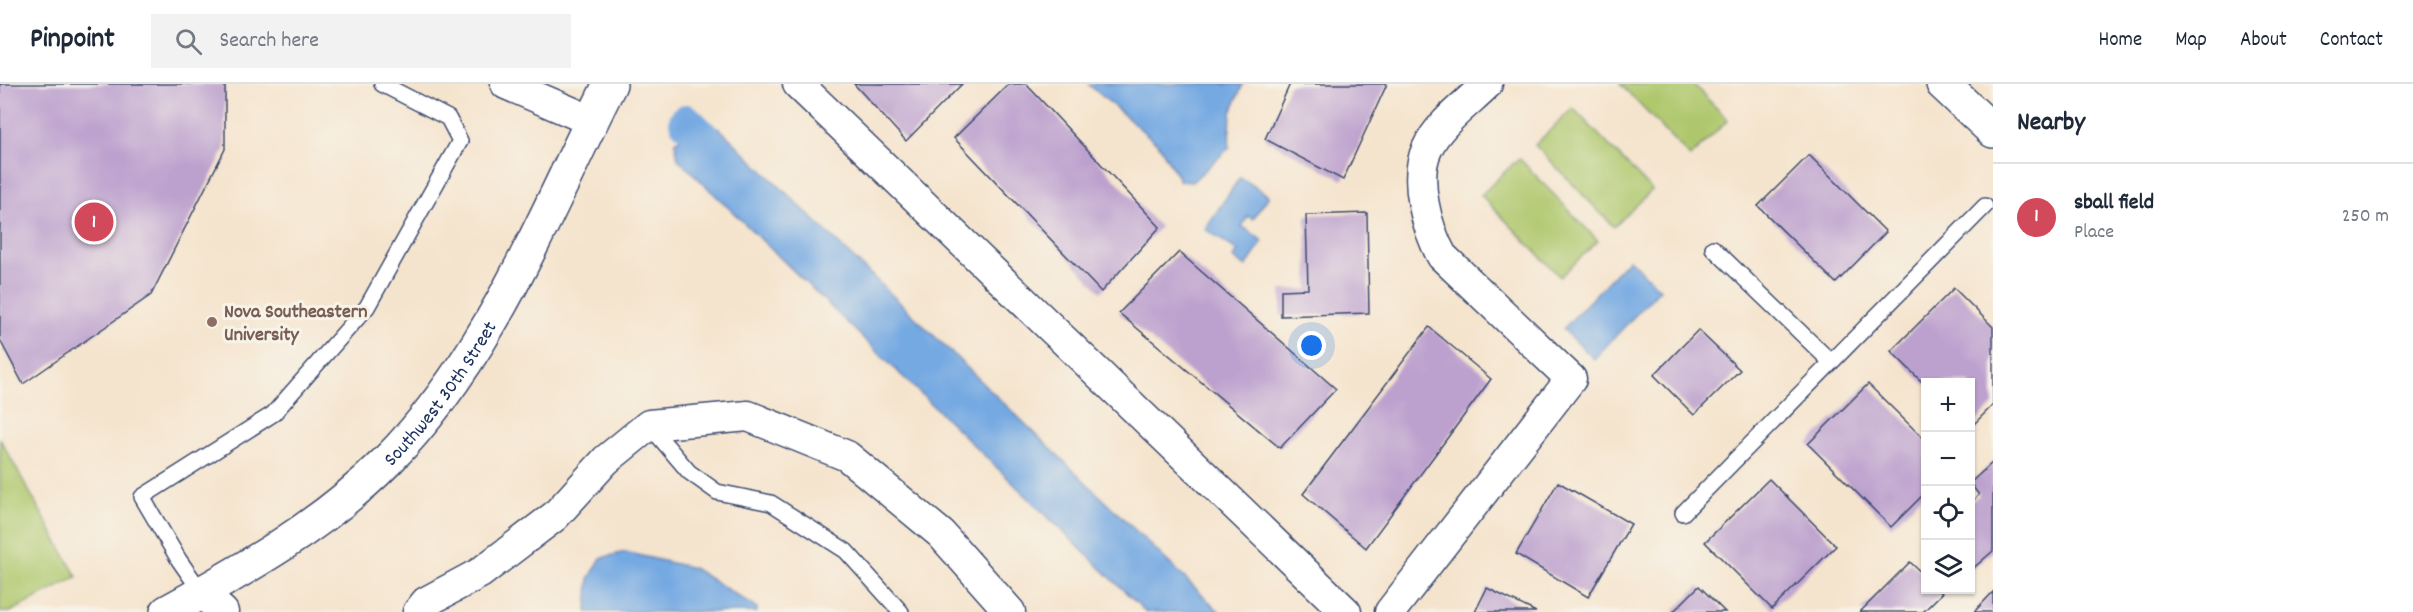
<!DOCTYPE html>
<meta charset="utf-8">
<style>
body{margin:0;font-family:Dekko,sans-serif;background:#f2f2f3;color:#1f2937}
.controls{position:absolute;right:18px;bottom:18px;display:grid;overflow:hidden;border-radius:0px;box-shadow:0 2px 4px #0004}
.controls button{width:54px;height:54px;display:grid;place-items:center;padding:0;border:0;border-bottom:2px solid #e0e1e3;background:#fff;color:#1f2937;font:30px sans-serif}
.you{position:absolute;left:1312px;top:262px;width:21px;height:21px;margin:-15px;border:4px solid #fff;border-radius:50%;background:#1a73e8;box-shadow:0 0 0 9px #1a73e833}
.badge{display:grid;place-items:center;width:39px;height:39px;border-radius:50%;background:#d1495b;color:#fff;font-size:20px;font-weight:700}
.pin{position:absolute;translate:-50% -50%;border:3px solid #fff;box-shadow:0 2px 6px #0006}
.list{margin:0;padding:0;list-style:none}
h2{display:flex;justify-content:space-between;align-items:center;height:78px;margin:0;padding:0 24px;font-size:26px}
h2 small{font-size:20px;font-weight:400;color:#747a83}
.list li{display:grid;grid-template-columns:39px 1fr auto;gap:18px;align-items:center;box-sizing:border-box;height:108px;padding:0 24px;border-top:2px solid #e0e1e3}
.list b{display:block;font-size:22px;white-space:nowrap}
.list p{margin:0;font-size:20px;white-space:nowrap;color:#747a83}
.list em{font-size:20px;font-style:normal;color:#747a83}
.icon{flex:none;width:33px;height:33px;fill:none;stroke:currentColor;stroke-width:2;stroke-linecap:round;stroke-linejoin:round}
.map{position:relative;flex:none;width:1993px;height:528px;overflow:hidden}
header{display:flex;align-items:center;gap:36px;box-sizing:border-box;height:84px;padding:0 30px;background:#fff;border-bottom:2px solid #e0e1e3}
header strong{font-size:28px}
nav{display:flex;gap:33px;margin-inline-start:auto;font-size:21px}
.search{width:420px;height:54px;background:#f2f2f3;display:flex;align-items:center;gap:15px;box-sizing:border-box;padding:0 21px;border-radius:0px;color:#747a83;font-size:22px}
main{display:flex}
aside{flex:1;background:#fff}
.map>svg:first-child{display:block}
.green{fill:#aec76c;stroke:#647b65;stroke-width:1.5}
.water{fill:#75a9e2;stroke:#486ca0;stroke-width:1.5}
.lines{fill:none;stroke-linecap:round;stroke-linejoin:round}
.canal{stroke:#75a9e2;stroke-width:34}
.building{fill:#bca0ce}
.lane-casing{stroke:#3c4a6f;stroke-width:18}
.street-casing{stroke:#3c4a6f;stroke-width:33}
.secondary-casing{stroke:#3c4a6f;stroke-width:36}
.primary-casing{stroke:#3c4a6f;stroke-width:36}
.lane{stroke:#fff;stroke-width:15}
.street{stroke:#fff;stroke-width:30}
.secondary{stroke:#fff;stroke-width:33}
.primary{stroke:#fff;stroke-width:33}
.education-dot{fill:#8d6e63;stroke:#f7f3e8;stroke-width:2}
.labels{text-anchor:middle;stroke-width:6;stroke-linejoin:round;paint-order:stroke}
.education-label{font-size:20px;font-weight:bold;fill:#785e54;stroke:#f7f3e8;text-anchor:start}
.street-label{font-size:20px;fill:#1b2f5e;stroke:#f7f3e8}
</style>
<header>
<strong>Pinpoint</strong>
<div class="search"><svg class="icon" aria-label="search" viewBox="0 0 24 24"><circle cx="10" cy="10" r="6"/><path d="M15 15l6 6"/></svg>Search here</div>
<nav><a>Home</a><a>Map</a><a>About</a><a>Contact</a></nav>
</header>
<main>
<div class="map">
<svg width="1993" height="528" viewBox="0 0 1993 528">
<rect width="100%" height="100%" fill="#f7f3e8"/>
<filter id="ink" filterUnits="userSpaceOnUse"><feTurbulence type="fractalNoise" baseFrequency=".0167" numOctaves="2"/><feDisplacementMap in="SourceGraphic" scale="12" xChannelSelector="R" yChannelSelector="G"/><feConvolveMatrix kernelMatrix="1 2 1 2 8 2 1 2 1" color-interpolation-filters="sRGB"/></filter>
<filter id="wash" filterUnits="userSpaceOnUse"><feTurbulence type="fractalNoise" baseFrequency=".008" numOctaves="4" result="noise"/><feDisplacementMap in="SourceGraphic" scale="24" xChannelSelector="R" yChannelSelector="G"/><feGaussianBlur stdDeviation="1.35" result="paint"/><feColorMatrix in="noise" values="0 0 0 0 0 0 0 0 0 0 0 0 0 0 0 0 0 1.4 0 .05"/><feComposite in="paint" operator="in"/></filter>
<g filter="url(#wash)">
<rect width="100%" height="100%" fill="#f5e4cd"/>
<g class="green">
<path d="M1620,0H1693L1728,36L1690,73Z"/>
<path d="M1573,24L1652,106L1614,143L1535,61Z"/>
<path d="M1519,74L1598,157L1560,193L1481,111Z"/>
<path d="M0,355L77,493L10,528H0Z"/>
</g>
<g class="water">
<path d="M1088,0H1243L1231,29L1229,64L1192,98L1180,97L1159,61Z"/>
<path d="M698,40L720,45L1220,528H1146L678,75L675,58Z"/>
<path d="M1240,93L1269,112L1253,135L1248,132L1242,142L1263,157L1246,183L1233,174L1238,167L1205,145Z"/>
<path d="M1629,175L1660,205L1594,275L1563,245Z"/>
<path d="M625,468L693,484L757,524V528H587L589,495L601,474Z"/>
</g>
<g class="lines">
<path class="canal" d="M686,37L727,77"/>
</g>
<g id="blocks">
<g class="building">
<path d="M0,0H225V65L151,211L23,300L0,256Z"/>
<path d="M854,0H962L906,57Z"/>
<path d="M1009,0H1026L1160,143L1101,208L954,54Z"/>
<path d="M1290,0H1387L1343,96L1265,55Z"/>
<path d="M1809,71L1886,148L1836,199L1758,122Z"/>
<path d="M1367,129L1369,229L1281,232V206L1308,205L1306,131Z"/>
<path d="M1179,168L1336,305L1280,364L1119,229Z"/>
<path d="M1954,204L1993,243V321L1970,344V298H1926V302L1891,267Z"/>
<path d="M1429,243L1491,295L1366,464L1303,410Z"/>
<path d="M1698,246L1740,286L1694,331L1654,291Z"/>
<path d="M1868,300L1926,357V408L1891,443L1808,360Z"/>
<path d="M1993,378V467L1970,487V419L1979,411L1970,399Z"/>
<path d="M1769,395L1836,462L1772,525L1705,458Z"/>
<path d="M1558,398L1631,440L1588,513L1516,470Z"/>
<path d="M1910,478L1926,493V506H1938L1942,509L1923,528H1860Z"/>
<path d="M1699,502L1725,528H1673Z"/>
<path d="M1487,504L1536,528H1475Z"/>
<path d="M1993,508V528H1974Z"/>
</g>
</g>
</g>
<g filter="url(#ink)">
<use href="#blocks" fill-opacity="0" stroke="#3c4a6f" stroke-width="1.5"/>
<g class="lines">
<defs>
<g id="lane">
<path d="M1713,164L1831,278"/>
<path d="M649,341L689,388L717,408L771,419L846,467L901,528"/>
<path d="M1683,429L1985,122"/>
<path d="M202,509L179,476L142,413L273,330L367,223L460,57L448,34L382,0"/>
</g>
<g id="street">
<path d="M506,0L592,37"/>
<path d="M798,0L1346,528"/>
<path d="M202,509L223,528"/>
<path d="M418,528L426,518L480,489L555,432L606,376L649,341L748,332L847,372L941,450L1010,528"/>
<path d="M1390,528L1571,295L1442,172C1427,145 1413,95 1427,65C1438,40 1468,19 1487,0"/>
</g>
<g id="secondary">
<path id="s1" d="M167,528C245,485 325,440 387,377C491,272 545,129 610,0"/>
</g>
<path id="primary" d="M1943,0L1993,47"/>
</defs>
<use href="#lane" class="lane-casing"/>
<use href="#street" class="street-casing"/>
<use href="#secondary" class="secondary-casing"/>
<use href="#primary" class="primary-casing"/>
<use href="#lane" class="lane"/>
<use href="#street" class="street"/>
<use href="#secondary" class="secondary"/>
<use href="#primary" class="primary"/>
</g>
</g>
<circle class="education-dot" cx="212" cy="238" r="6"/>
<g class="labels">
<g class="education-label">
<text x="224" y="233">Nova Southeastern<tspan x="224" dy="23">University</tspan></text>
</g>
<g class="street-label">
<text dy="7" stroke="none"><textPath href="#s1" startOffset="354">Southwest 30th Street</textPath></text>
</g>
</g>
</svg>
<div class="controls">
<button>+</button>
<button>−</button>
<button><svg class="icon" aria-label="locate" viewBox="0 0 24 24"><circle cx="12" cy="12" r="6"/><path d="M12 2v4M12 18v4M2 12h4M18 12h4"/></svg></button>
<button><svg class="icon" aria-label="layers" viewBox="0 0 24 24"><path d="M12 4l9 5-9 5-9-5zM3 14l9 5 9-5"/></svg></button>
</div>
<div class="you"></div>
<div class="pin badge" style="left:94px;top:138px">1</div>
</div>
<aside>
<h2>Nearby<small></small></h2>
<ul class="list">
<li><span class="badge">1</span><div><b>sball field</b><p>Place</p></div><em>250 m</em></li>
</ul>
</aside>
</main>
